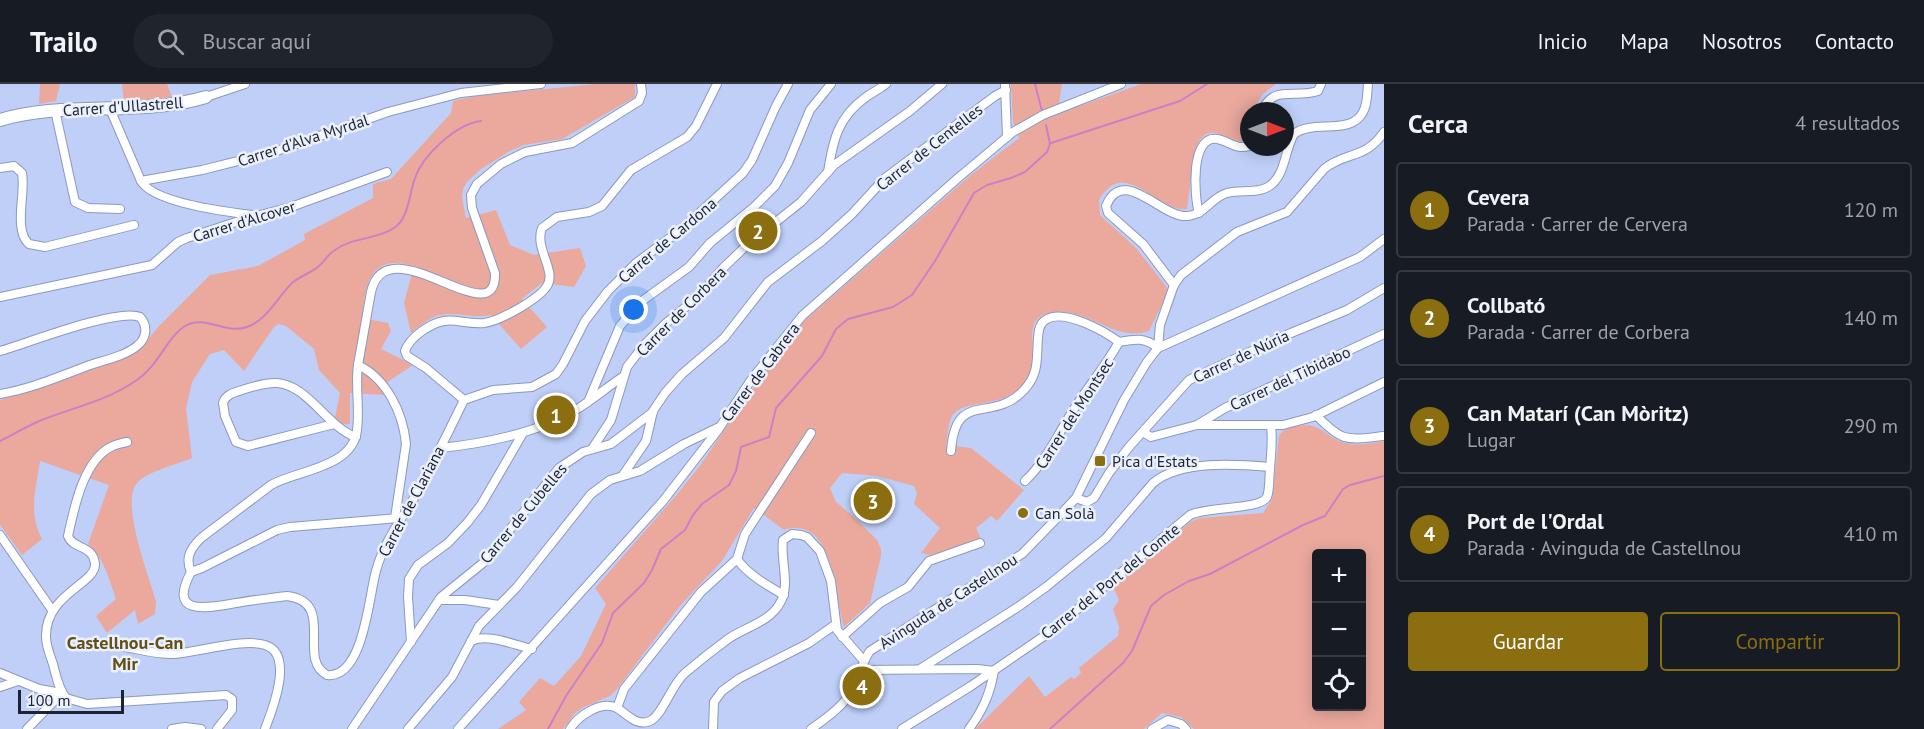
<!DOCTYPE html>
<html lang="es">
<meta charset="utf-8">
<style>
body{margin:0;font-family:"PT Sans",sans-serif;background:#20242c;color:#f1f3f6}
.controls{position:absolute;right:18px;bottom:18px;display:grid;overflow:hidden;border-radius:6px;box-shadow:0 3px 15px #0003}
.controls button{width:54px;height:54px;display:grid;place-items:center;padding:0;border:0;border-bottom:2px solid #363941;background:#171b24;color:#f1f3f6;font:30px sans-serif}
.compass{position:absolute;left:1240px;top:18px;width:54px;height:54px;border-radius:50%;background:#171b24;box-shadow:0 3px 15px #0003;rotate:90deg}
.scale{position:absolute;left:18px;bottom:15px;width:106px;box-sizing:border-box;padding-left:6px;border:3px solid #1e2333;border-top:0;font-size:16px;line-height:21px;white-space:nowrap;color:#1e2333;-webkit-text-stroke:4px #ebf0fd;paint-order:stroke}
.you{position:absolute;left:634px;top:226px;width:21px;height:21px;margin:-15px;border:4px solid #fff;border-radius:50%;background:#1a73e8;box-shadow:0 0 0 9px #1a73e833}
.badge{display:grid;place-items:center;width:39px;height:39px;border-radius:50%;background:#8b6e0f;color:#fff;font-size:20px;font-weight:700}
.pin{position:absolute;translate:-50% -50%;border:3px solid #fff;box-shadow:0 2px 6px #0006}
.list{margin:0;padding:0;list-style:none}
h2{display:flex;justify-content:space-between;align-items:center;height:78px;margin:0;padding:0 24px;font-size:26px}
h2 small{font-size:20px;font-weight:400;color:#9ea1a6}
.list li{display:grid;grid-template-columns:39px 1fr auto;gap:18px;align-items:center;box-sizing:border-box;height:96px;margin:0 12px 12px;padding:0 12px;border:2px solid #363941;border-radius:6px}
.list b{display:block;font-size:22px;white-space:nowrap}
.list p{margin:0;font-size:20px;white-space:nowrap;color:#9ea1a6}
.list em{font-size:20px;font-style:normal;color:#9ea1a6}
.actions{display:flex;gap:12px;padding:18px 24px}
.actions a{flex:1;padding:14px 0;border:2px solid #8b6e0f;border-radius:6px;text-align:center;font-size:21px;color:#8b6e0f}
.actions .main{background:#8b6e0f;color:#fff}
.icon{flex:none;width:33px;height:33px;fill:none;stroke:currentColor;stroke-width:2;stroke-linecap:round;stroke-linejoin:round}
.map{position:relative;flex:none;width:1384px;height:645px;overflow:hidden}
header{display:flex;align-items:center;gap:36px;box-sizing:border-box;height:84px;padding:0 30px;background:#171b24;border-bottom:2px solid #363941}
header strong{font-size:28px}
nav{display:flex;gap:33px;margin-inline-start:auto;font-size:21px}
.search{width:420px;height:54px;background:#20242c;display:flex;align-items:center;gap:15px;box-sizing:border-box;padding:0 21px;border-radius:33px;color:#9ea1a6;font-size:22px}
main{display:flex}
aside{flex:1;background:#171b24}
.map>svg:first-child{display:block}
.green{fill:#eba99e;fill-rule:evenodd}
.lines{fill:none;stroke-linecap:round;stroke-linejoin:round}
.stream{stroke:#c882c3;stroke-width:2}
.street-casing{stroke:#8b99c0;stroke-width:10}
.secondary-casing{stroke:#8b99c0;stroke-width:14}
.street{stroke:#fff;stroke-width:8}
.secondary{stroke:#fff;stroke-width:12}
.poi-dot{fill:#8b6e0f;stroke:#ebf0fd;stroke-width:2}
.labels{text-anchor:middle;stroke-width:5;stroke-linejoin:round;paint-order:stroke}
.street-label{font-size:16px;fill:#1e2333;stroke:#ebf0fd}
.poi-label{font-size:16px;fill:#1e2333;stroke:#ebf0fd;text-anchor:start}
.neighbourhood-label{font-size:18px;font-weight:bold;fill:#644f13;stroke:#ebf0fd}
</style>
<header>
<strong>Trailo</strong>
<div class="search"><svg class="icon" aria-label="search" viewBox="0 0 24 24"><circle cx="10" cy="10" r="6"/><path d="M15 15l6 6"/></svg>Buscar aquí</div>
<nav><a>Inicio</a><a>Mapa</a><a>Nosotros</a><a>Contacto</a></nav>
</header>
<main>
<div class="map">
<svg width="1384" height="645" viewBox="0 0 1384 645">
<rect width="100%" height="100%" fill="#bfcff8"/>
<g class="green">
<path d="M40,0H60L56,17L39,20Z"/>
<path d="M122,0H167L172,13L124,19Z"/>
<path d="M596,0H635V13L562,55L524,61L510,67L481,85L467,98L463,105L462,113L466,134L496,126L510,161L534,171L580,164L586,182L574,203L542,199L522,215L547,243L521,265L491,231C472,236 452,225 434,233C426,237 418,243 411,249L404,219L414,182C369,169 366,200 362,234L388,239L391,247L381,265L413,281L380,303L385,311L350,309V340H342L335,333L340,309L319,286L314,265L286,242L278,240L274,243L244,287L224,266L210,270L192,298L186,325L192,374C178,380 146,388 137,399C120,419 149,492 156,517L155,530L138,540L135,526L107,549L96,532L116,515C109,495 104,474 88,460L109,401L40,377C36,406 28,428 42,455L22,471L0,441V316L51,301L136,269L160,241L210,191L258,182L305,156L304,150L373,114V100L391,95L451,29L453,17L476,12Z"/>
<path d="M1011,0H1062L1059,19L1063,28L1141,0H1276L1263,10L1252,27H1249L1248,50L1244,58C1222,55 1208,35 1195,65L1187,125C1157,129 1125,71 1099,116L1100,131L1136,164L1166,202L1168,208L1149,247C1113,259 1085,220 1049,229C1024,234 1035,262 1033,280C1032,286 1027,294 1023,300C1003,327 960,313 951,334C948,341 948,352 946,361L971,364L1024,406L997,437L991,432L976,444L981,455L930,471L921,469L940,444L914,420L917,409L914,402L877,392L842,389L830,404L836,418L855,434L877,456L881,465V472L870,519L844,543C835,514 834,430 784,446L754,424L722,477L679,523L617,605L610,612L584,623L575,629L563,645H498L526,626L519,618L540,594L554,602L581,572L606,520L595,504L679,408L702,379L745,315L804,237L972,90L1019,54L1013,38Z"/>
<path d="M1309,341C1320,343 1325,349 1335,355C1350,364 1368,360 1384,357V645H1194L1181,633L1162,629L1144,645H975L1029,592L1045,613L1071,593L1074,595L1081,589L1079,584L1118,552L1119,543L1113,525L1119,516L1113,503L1190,438L1200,434L1263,429L1272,415L1279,352C1284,342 1299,342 1309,341ZM1316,470H1362V622H1316Z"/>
</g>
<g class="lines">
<g class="stream">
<path d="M1035,0L1042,27"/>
<path d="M1051,59L1180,17L1207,0"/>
<path d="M0,357C12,351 24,344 37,338C73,323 103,319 137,296C159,281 167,253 185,242C205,230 226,251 247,243C267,236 277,214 292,199C300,192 311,189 319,182C325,177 328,170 335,166C352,153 376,156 394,144C409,134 409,110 415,94C423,71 456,40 481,37"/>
<path d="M548,645L566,612L602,559L613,529L644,499L652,486L661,465L685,446L693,431L702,420L729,401L736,387L741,363L769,353L776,324L822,272L836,245L848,235L893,223L912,211L935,177L974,109L987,101L1011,94L1025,88L1047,68L1050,60L1046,41"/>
<path d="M1050,645L1123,579L1132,567L1151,522L1164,511L1189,497L1210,490L1303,441L1325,432L1343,405L1350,401L1384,392"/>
</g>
<defs>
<g id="street">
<path d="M1005,0L1007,53"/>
<path d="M206,13L245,0"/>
<path d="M110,25L141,97L202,86L274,68L388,28L461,9L541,0"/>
<path d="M55,26L75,118L88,124L120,125"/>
<path d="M1262,27C1274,0 1294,15 1318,7L1321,0"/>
<path d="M0,84L14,82L22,89C26,109 13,146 29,160L45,163L134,141"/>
<path d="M828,88C833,56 838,33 866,13C873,8 880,5 886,0"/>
<path d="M141,97C154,119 227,128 253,131"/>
<path d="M1199,129C1194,112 1190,51 1217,55C1229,57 1236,66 1249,62"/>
<path d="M1174,201L1143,160L1108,129L1106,122C1123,80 1162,135 1188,132C1205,130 1212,113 1227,109C1240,105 1256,110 1268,103C1286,92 1284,67 1294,50C1313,35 1351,52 1363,28C1368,19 1367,9 1368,0"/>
<path d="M0,213L152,181L178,158L187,154L245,135L291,123L387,88"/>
<path d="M1158,264L1160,241L1174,201L1181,191L1237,148L1287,128L1324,85C1346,67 1365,76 1384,48"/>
<path d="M0,267C28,259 117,224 140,233C148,242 147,254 137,262C125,272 105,276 90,281C60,292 31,305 0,310"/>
<path d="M358,281L371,208C387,138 497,254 495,189L472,124L471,111L477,100L501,80L525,68L572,59L639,17L642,9L641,0"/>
<path d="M464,316L426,284L407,272L405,267C408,258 415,252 422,247C449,228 458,241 484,239C500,237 539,215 547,202C557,187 534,164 542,144L557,133L589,128L602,122L631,86L687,53L696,42L717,0"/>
<path d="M464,316L493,306L532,303L556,290L563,280L585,237L608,207L635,180L683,144L743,89L752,76L776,22L788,0"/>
<path d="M588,318L620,242L642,217L689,183L710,159L754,123L775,102L788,79L810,26L831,0"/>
<path d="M1316,331C1343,359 1347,356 1384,352"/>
<path d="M334,340L248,362L236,358L225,332L223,319C226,309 237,308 245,305C255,302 267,298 277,299C308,301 327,343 356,353"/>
<path d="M1197,341L1225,324L1384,250"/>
<path d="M1145,345L1146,350L1151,353L1197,341H1283L1313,333L1384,298"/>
<path d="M127,358C122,359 117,360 113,362C84,374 74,424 68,452C73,466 93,460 95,480C96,500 45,510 46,553C46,562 50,571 53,580C56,591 58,604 66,614L87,620L226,611L232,615V626L217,645"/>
<path d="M440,364C482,360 537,349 574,327C591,317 607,303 624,292"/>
<path d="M592,365L611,336L627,283L644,261L665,240L699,212L723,184L746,162L801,118L834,81L910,27L942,0"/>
<path d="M951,367C956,304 991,341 1024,306C1042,287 1035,268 1039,246C1040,241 1043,237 1047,235C1065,225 1104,247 1119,258C1135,255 1145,253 1158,264"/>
<path d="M623,391L646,357L653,327L665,309L682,290L724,254L768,198L822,157L852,130L885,94L995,12L1006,6"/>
<path d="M1025,397C1046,377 1057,352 1072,328C1087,304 1105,283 1119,258"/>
<path d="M1076,414L1087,418L1094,414L1109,389L1129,363L1189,296L1291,249L1347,226L1384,204"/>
<path d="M0,451L52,526"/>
<path d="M737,475C747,490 768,502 784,511"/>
<path d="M191,488C167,533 207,524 236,519C253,516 270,514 287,512C337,518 296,575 327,591C364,595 369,510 376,487C383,460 400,437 414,414C432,382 448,349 464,316"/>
<path d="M191,488C185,474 190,465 201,454L271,401C297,386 353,384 357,346C360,324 355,303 358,281C387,295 403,329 406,360L395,434"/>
<path d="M191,488L202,484L277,446L290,443L399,434"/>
<path d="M439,516H465L499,521"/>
<path d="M842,553L880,519L908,503L929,477L980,459"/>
<path d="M471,557C488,549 514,561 532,565"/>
<path d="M411,558L408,513L409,495L418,481L448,459L467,439L481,421L523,349"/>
<path d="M106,561C129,561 150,571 174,570C199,568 243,554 265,561C295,570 272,627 265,645"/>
<path d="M920,585L1018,523L1046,503L1106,454L1153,399C1180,376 1236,380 1270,383"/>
<path d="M861,586L978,585L994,587C990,610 983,626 969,645"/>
<path d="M0,589L39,605L62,609"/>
<path d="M0,603L18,597"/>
<path d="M617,624L624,605L701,508L737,475L745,450L811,349"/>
<path d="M27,645L62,609"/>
<path d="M172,645L185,643L201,645"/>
<path d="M352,645L441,513L483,479L559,384L583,368L611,360L653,328"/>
<path d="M408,645L452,593L479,542L517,503L591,410L610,396L640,387L684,360L719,343"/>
<path d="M458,645L663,417L718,346L751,296L802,232L958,94L1013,48L1043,31L1121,0"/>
<path d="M570,645C578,632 601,616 617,624C627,630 637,643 650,637C663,631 671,601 685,589C698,578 713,566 728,555C745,543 770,538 780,519C791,501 780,476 783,456L792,450L801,451L807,453L820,467L831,497L837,546L864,577"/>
<path d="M713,645L714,618L722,607L740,594L809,559L836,540"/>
<path d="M811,645C828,633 845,621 855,602C861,591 862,577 870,567L1022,470L1060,431L1076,414L1124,316L1147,278L1158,264L1360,173L1384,155"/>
<path d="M902,645L971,602L1050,548L1190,431C1207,422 1261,426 1267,413C1270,405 1269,393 1270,385C1271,370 1273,357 1271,342"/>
<path d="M1152,645L1168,636L1181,640L1186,645"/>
</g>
<path id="secondary" d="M0,36C67,16 139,33 206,13"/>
</defs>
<use href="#street" class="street-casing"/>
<use href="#secondary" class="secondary-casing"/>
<use href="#street" class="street"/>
<use href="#secondary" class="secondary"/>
</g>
<g class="poi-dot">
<rect x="1094" y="371" width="12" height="12" rx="3"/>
<circle cx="1023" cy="429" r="6"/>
</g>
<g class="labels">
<g class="street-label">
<text transform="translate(123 22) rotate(-4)" y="6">Carrer d'Ullastrell</text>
<text transform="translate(303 56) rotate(-18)" y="6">Carrer d'Alva Myrdal</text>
<text transform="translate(929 63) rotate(-38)" y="6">Carrer de Centelles</text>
<text transform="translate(244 137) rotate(-17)" y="6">Carrer d'Alcover</text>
<text transform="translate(667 156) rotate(-40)" y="6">Carrer de Cardona</text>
<text transform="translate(681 227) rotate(-45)" y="6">Carrer de Corbera</text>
<text transform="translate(1241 272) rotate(-25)" y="6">Carrer de Núria</text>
<text transform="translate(760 288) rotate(-53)" y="6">Carrer de Cabrera</text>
<text transform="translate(1290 294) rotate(-25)" y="6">Carrer del Tibidabo</text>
<text transform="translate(1074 329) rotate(-57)" y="6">Carrer del Montsec</text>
<text transform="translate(411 417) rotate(-62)" y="6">Carrer de Clariana</text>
<text transform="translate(523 429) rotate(-50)" y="6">Carrer de Cubelles</text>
<text transform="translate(1110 497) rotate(-39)" y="6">Carrer del Port del Comte</text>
<text transform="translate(948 517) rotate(-33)" y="6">Avinguda de Castellnou</text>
</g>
<g class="poi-label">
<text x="1112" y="383">Pica d'Estats</text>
<text x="1035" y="435">Can Solà</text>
</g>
<g class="neighbourhood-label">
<text x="125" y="565">Castellnou-Can<tspan x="125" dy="21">Mir</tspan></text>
</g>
</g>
</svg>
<div class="controls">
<button>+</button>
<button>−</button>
<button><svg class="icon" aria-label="locate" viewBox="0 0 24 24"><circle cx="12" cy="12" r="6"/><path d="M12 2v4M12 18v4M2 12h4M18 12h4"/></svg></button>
</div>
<svg class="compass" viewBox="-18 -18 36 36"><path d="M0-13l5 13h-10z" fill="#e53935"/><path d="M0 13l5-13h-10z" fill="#9ea1a6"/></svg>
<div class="scale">100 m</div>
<div class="you"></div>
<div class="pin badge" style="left:556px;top:331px">1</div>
<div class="pin badge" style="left:758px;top:147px">2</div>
<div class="pin badge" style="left:873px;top:417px">3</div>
<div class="pin badge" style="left:862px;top:602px">4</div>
</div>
<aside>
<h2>Cerca<small>4 resultados</small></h2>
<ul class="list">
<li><span class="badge">1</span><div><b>Cevera</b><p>Parada · Carrer de Cervera</p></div><em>120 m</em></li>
<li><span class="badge">2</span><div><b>Collbató</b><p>Parada · Carrer de Corbera</p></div><em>140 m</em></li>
<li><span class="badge">3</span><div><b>Can Matarí (Can Mòritz)</b><p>Lugar</p></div><em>290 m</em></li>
<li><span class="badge">4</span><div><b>Port de l'Ordal</b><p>Parada · Avinguda de Castellnou</p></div><em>410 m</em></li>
</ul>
<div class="actions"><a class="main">Guardar</a><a>Compartir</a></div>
</aside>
</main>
